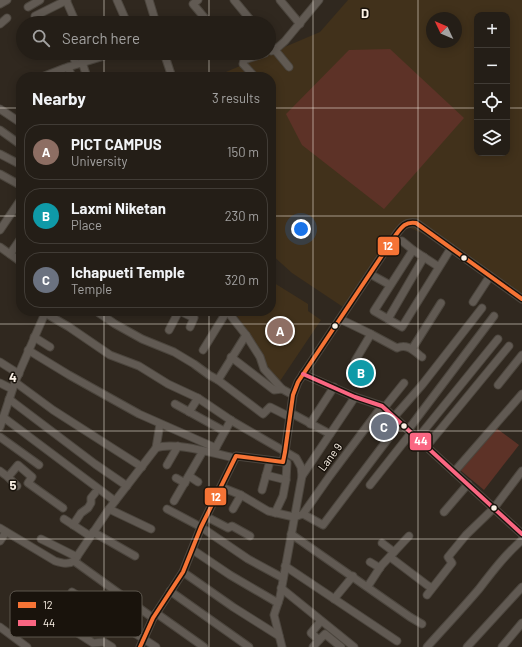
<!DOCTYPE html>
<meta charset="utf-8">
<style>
body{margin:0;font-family:Barlow,sans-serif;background:#2c2720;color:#f1f3f6}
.controls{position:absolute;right:12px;top:12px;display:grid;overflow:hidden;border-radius:8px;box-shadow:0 2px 10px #0003}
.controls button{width:36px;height:36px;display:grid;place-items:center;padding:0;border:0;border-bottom:1px solid #413c36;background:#241e17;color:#f1f3f6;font:20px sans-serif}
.compass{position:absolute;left:426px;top:12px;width:36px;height:36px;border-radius:50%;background:#241e17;box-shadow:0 2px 10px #0003;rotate:314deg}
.you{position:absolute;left:301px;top:229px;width:14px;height:14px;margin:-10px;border:3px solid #fff;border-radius:50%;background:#1a73e8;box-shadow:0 0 0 6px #1a73e833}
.badge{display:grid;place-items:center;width:26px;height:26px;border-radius:50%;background:#b3aba0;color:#fff;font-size:13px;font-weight:700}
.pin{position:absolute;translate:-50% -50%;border:2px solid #fff;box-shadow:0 1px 4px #0006}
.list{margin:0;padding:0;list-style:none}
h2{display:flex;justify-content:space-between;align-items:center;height:52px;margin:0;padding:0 16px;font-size:17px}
h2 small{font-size:13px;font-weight:400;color:#a3a2a1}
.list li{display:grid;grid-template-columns:26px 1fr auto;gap:12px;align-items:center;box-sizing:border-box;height:56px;margin:0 8px 8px;padding:0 8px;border:1px solid #413c36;border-radius:16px}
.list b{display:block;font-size:15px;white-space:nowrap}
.list p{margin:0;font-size:13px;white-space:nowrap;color:#a3a2a1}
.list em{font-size:13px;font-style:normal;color:#a3a2a1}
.icon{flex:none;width:22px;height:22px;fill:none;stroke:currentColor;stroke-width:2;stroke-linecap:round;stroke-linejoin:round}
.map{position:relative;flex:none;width:522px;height:647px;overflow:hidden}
.search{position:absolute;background:#241e17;box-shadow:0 2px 10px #0003;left:16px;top:16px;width:260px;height:44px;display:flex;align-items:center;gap:10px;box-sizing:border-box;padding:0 14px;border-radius:22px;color:#a3a2a1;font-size:15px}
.panel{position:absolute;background:#241e17;box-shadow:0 2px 10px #0003;left:16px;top:72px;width:260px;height:244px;border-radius:16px}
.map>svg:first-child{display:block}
.built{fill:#41311b;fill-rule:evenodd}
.green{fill:#5d3227}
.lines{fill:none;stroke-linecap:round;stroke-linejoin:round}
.minor-casing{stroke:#4c463e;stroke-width:9}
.minor{stroke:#615a53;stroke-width:7}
.bus-1-casing{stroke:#19130c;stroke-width:7}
.bus-2-casing{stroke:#19130c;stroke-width:7}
.bus-1{stroke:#f57335;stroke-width:4}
.bus-2{stroke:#fa6682;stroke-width:4}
.grid{fill:none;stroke:#faf1e6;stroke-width:1;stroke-opacity:0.55}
.bus-dot{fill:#faf1e6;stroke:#19130c;stroke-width:1.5}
.labels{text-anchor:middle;stroke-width:3;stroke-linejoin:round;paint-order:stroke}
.street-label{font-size:11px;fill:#faf1e6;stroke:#19130c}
.key{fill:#19130c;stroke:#5c564d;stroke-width:1}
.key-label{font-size:11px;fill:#faf1e6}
.grid-label{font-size:13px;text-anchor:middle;font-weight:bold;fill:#faf1e6;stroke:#19130c;stroke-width:3;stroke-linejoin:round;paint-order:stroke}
.line-badge{stroke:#19130c;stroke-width:1.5}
.badge-label{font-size:11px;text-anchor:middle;font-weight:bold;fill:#fff}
</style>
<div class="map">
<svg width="522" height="647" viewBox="0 0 522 647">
<rect width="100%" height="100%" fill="#30281f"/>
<g class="built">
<path d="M348,0H522V298L443,243L404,225L346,309L292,273L271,254V77H214L320,32ZM477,15H507V153H477ZM432,18H456V42H432Z"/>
<path d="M271,281L308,304V311L321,320L280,381L272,373L237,316L241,311H271Z"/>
</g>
<g class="green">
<path d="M390,49L464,118L384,209L302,145L286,114L349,50Z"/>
<path d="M496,428L519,445L484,490L460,470Z"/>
</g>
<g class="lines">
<defs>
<g id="minor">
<path d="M66,0L76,23"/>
<path d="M117,0L127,23"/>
<path d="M149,0L156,23"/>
<path d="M198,0L193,4L209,23"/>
<path d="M234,0L253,23"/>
<path d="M280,0L300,24"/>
<path d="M0,4L7,0"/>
<path d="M28,7L40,0"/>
<path d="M35,16L67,0"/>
<path d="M146,23L155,21"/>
<path d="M0,24L7,18"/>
<path d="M269,43L275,50L285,41L319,0"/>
<path d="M271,51L275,50L289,67"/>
<path d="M72,53L76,64"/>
<path d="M164,53L172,77"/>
<path d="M82,62L87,77"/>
<path d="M68,67L72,77"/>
<path d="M42,77L65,68L114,53"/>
<path d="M255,77L243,64L244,60L265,53"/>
<path d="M0,109L21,123"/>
<path d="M0,130L21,145"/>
<path d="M0,154L21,165"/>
<path d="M0,174L18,184"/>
<path d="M0,230L21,199"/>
<path d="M402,241L413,250"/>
<path d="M0,247L21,262"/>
<path d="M10,254L21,238"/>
<path d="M439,267L413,250L374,311L402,327L451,248"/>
<path d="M370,274L390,285"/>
<path d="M473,302L490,276"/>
<path d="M96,311L115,324L142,339L174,352L194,364L209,375L218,380L263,414L270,407L290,417"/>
<path d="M180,311L194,318L190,327"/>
<path d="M227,311L246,335L260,357L264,369L282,389L293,395"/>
<path d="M45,313L69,327L110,355L139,366L168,384L198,398L232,421L296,458L301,467L302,476L280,597L274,615L282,647"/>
<path d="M340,319L371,334L397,348C407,343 414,351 422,357"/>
<path d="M388,319L424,257"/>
<path d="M169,330L179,311"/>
<path d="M34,337L50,347"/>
<path d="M412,349L441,303"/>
<path d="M28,350L69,375L139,414L216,448"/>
<path d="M203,350L227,311"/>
<path d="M231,357L274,390L282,389"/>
<path d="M355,361L371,334"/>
<path d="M0,362L19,374"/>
<path d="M303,374L355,397L382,406L522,534"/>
<path d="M218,380L246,335"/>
<path d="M15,382L53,410L142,467"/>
<path d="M0,383L12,389"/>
<path d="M498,385L522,355"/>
<path d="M9,399L95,464L127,486"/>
<path d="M175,404L224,431"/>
<path d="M384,408L404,383"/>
<path d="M189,412L198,398"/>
<path d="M291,413L330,434"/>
<path d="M3,417L115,501"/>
<path d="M394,417L422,385L482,308"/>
<path d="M310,424L334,387"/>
<path d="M0,427L15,382L46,311"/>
<path d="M408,430L494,316"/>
<path d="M0,437L39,465"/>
<path d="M417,439L498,339"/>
<path d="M426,447L509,346"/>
<path d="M156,448L160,424"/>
<path d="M214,451L231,420"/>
<path d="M167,465L178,446"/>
<path d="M0,471L8,477L18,465L32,477L28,483L63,508"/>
<path d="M454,472L522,394"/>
<path d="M266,475L286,480L287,463L283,462"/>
<path d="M189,476L198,482"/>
<path d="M302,476L355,397"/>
<path d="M8,477L17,486"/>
<path d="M176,478L185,483"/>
<path d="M370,485L411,433"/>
<path d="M221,487L241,495L268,511L294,517L303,514L329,477L382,406"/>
<path d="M262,490L270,461"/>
<path d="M174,501L203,451"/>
<path d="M109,509L151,529"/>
<path d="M167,509L201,527L248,559L283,578"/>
<path d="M233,509L241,495"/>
<path d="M444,512L468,484"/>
<path d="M275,513L283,496L286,480"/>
<path d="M303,514L323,525L400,423"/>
<path d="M207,517L228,528L232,526L250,536"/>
<path d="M64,519L90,536"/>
<path d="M73,525L81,513L88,508L91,503V498L95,493"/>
<path d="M0,528L55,561C62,563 68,565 74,561L109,509L156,448C174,441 215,454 235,458"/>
<path d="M93,532L135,556"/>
<path d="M291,534L410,617L422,624"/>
<path d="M41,539L77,557"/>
<path d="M0,541L6,532"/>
<path d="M382,543L394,552"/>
<path d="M193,550L230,575L278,603"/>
<path d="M390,557L427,585L432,588"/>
<path d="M74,561L153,618"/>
<path d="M370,562L380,568"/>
<path d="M285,566L397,641"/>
<path d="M183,572L233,607L279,636"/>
<path d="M368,586L381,566L409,536"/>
<path d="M281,588L354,647"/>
<path d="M170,591L249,647"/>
<path d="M72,592L156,647"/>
<path d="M427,595L452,563L448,557L466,535L494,508L522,471"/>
<path d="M334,599L353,576"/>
<path d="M156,613L204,647"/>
<path d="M53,617L93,643L104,642L112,647"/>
<path d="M321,621L311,633L319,640L325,634L341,647"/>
<path d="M0,627L27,647"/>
<path d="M140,647L153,618L183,572L201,527L236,456L283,462L285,452L293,395L298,382L395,236C401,228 405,221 416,223L522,299"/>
<path d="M313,647L319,640"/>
<path d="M427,647C444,628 462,609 479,589C492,572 505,555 522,540"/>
<path d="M467,647L522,587"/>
<path d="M502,647L522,623"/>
</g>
</defs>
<use href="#minor" class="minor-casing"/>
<use href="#minor" class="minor"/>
<defs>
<path id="bus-1" d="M140,647L153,618L183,572L201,527L236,456L283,462L285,452L293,395L298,382L395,236C401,228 405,221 416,223L522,299"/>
<path id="bus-2" d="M303,374L355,397L382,406L522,534"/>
</defs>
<use href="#bus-1" class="bus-1-casing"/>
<use href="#bus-2" class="bus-2-casing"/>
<use href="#bus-1" class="bus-1"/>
<use href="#bus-2" class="bus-2"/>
</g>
<path class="grid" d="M104,0V23M209,0V23M313,0V647M418,0V647M104,53V77M209,53V77M0,108H21M271,108H477M507,108H522M0,216H21M271,216H522M104,311V647M209,311V647M0,324H522M0,431H522M0,539H522"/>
<g class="bus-dot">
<circle cx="464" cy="258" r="3.5"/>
<circle cx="335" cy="326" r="3.5"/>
<circle cx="404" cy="426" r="3.5"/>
<circle cx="494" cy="508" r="3.5"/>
</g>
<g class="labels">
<g class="street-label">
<text transform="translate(330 457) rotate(-53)" y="4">Lane 9</text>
</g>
</g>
<rect x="10" y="591" width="132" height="46" rx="6" class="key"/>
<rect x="18" y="602" width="18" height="6" fill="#f57335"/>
<rect x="18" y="620" width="18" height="6" fill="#fa6682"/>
<g class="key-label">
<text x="43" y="609">12</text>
<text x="43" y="627">44</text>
</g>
<g class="grid-label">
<text x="365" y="18">D</text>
<text x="13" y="382">4</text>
<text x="13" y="490">5</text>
</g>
<g class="line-badge">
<rect x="377" y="236" width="23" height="20" rx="4" fill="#f57335"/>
<rect x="409" y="432" width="23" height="19" rx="4" fill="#fa6682"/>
<rect x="204" y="487" width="23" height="19" rx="4" fill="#f57335"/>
</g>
<g class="badge-label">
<text x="388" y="250">12</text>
<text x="421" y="445">44</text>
<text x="216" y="501">12</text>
</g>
</svg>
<div class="controls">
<button>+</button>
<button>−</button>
<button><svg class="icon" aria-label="locate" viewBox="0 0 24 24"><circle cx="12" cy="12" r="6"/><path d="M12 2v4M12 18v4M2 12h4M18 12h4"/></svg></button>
<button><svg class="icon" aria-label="layers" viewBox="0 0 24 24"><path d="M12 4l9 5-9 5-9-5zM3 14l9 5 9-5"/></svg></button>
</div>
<svg class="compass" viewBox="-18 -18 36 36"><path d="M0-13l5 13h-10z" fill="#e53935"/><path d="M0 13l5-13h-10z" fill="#a3a2a1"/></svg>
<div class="you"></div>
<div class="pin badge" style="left:280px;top:331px;background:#8d6e63">A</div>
<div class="pin badge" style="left:361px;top:373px;background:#0f9aa8">B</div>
<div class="pin badge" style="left:384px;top:427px;background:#6b7280">C</div>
<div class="search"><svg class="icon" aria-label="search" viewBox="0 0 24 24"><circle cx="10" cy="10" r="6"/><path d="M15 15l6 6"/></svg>Search here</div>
<section class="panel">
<h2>Nearby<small>3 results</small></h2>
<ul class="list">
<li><span class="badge" style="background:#8d6e63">A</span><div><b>PICT CAMPUS</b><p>University</p></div><em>150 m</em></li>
<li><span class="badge" style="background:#0f9aa8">B</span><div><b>Laxmi Niketan</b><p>Place</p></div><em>230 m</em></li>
<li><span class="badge" style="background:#6b7280">C</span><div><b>Ichapueti Temple</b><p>Temple</p></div><em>320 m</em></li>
</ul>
</section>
</div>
